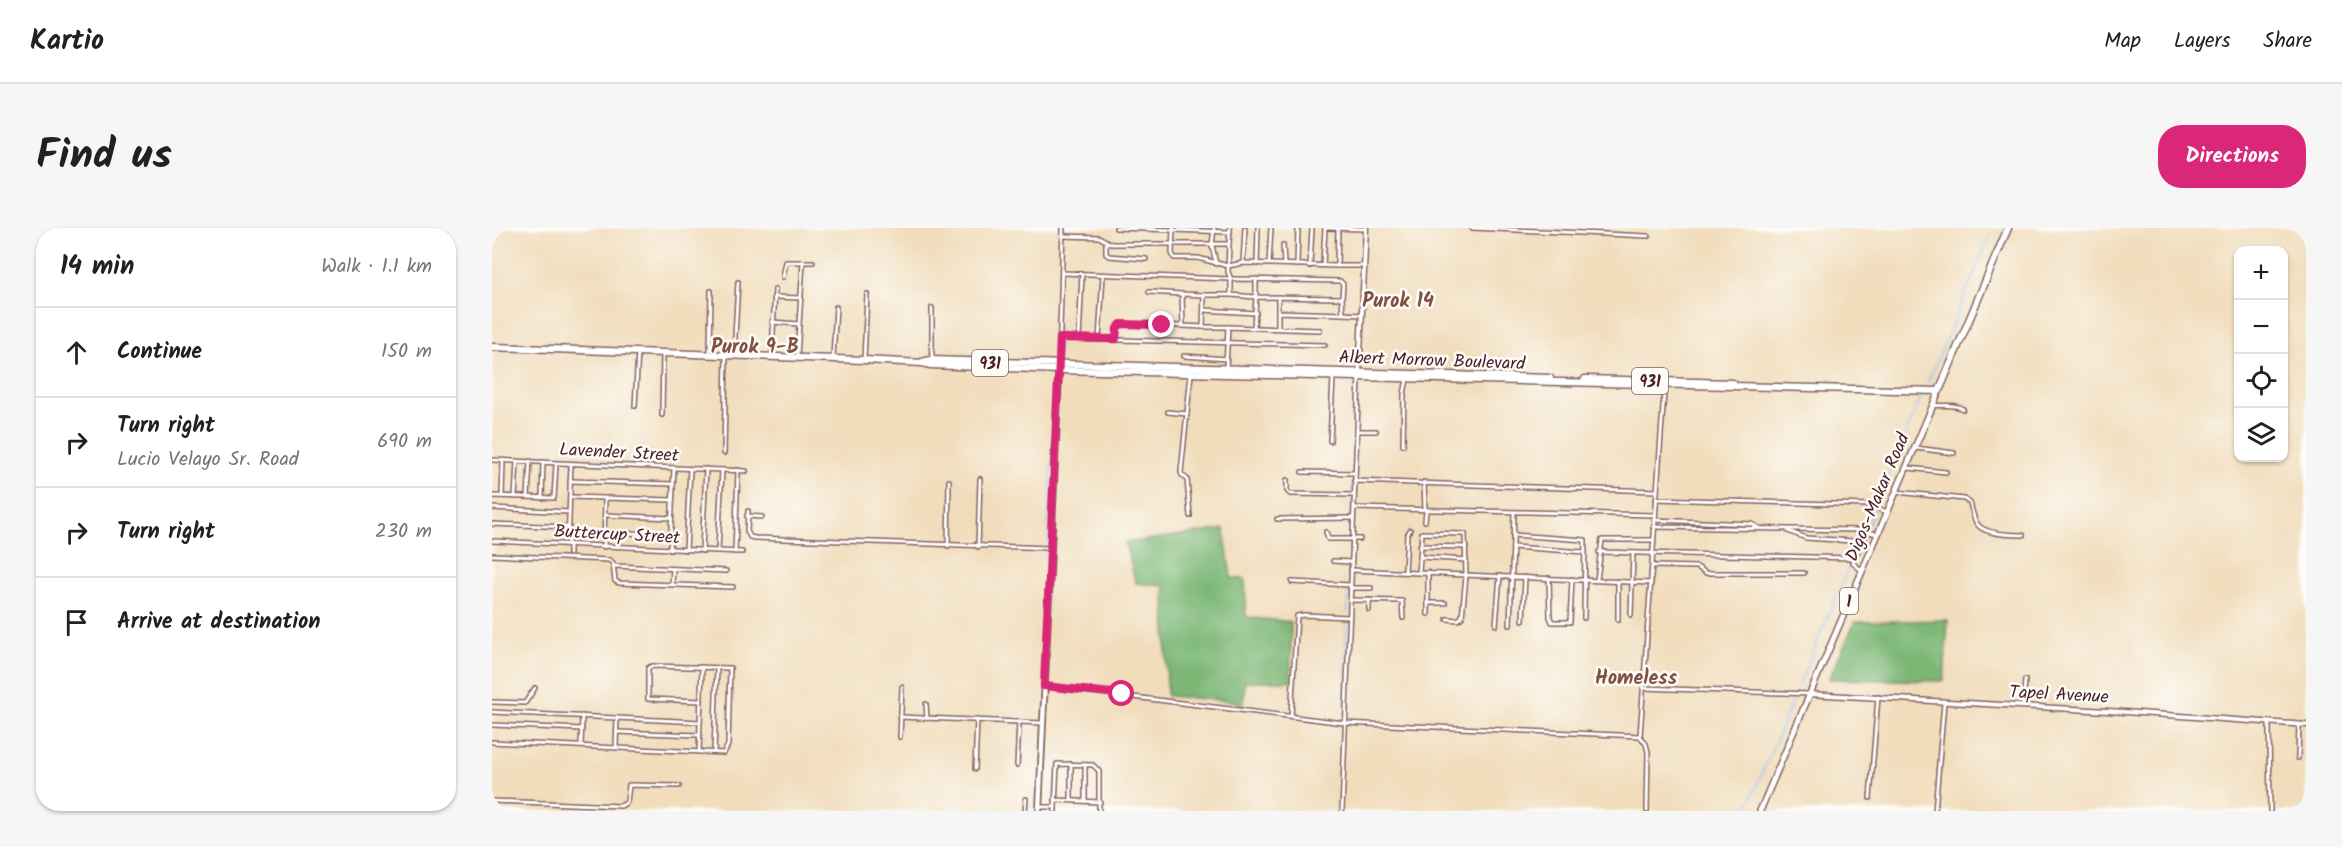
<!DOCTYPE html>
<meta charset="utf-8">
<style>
body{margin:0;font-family:Kalam,sans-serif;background:#f6f6f6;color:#202124}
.controls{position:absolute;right:18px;top:18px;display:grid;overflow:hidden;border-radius:12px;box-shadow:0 2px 4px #0004}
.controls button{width:54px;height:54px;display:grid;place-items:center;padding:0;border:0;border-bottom:2px solid #e0e0e0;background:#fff;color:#202124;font:30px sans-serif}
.stop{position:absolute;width:18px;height:18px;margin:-14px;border:4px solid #db2777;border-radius:50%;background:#fff}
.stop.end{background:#db2777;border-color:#fff;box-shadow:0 2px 6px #0008}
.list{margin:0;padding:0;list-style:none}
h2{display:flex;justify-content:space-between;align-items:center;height:78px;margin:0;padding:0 24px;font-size:26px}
h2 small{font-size:20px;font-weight:400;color:#757577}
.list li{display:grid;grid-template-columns:39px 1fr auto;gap:18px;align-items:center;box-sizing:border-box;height:90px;padding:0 24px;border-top:2px solid #e0e0e0}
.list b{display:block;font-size:22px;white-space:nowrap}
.list p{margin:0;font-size:20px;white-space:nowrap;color:#757577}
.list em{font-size:20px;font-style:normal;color:#757577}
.icon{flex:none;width:33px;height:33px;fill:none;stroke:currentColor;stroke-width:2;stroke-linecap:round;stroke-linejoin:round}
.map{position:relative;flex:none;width:1814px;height:583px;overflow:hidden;border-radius:24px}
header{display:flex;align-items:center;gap:36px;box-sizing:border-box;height:84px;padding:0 30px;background:#fff;border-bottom:2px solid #e0e0e0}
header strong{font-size:28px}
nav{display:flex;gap:33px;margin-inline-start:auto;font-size:21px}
.intro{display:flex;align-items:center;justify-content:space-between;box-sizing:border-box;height:144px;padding:0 36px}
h1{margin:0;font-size:42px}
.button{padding:15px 27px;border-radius:24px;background:#db2777;color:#fff;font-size:21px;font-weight:700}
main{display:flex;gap:36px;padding:0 36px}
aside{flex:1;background:#fff;border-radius:24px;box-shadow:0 2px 4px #0004}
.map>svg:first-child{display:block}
.forest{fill:#7cb776;stroke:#636b50;stroke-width:1.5}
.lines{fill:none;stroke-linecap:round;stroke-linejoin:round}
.stream{stroke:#83baf3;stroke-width:1.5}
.minor-casing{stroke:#84625e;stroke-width:6}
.tertiary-casing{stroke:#84625e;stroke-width:7}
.secondary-casing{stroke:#84625e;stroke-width:8}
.primary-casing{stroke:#84625e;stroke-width:8}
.trunk-casing{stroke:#84625e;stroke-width:9}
.minor{stroke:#fff;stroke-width:3}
.tertiary{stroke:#fff;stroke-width:4}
.secondary{stroke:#fff;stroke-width:4.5}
.primary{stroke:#fff;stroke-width:5}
.trunk{stroke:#fff;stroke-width:6}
.route{stroke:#db2777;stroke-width:8}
.labels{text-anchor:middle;stroke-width:5;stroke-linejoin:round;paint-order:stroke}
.shield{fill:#fdfcf7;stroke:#806168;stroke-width:1.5}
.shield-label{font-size:16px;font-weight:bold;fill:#4a1f2b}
.street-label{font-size:18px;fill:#4a1f2b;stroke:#fdfcf7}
.neighbourhood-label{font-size:20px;font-weight:bold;fill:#825143;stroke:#fdfcf7}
</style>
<header>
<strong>Kartio</strong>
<nav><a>Map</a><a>Layers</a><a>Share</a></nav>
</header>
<div class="intro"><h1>Find us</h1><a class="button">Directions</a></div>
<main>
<aside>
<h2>14 min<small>Walk · 1.1 km</small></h2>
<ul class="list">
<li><svg class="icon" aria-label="ahead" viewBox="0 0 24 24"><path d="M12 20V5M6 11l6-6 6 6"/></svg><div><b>Continue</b></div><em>150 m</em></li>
<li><svg class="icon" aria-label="right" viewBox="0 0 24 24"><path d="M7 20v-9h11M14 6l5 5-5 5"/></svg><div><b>Turn right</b><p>Lucio Velayo Sr. Road</p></div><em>690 m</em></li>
<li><svg class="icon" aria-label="right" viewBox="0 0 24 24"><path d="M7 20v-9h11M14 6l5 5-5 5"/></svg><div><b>Turn right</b></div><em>230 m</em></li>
<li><svg class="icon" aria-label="arrive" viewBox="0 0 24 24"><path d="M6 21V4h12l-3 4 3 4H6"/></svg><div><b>Arrive at destination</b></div></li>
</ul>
</aside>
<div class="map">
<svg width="1814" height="583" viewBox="0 0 1814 583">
<rect width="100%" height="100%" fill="#fdfcf7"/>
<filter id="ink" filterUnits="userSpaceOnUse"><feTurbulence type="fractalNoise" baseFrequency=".0167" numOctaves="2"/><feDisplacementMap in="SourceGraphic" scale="12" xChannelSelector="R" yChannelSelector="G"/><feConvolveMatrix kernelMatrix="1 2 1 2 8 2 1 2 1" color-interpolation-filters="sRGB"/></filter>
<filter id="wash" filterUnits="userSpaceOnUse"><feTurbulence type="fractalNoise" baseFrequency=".008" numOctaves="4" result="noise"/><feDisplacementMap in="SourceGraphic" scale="24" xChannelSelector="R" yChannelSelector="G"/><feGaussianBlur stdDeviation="1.35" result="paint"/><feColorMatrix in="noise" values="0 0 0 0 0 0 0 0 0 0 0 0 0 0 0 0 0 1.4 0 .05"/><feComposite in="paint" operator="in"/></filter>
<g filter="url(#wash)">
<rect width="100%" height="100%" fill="#f1ddbc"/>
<g class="forest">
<path d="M732,301L739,350L753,351L754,389L799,394V453H753L751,478L740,473L675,468L673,358L644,355L633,315Z"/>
<path d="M1456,392L1452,453L1337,451L1363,394Z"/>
</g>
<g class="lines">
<g class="stream">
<path d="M870,36L871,16"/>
<path d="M565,132L567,100"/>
<path d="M1436,154L1499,6"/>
<path d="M865,161V153"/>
<path d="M862,236L863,220"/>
<path d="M861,265V248"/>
<path d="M1386,272L1430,167"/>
<path d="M859,288L860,269"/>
<path d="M1375,299L1383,280"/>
<path d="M859,308V292"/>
<path d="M556,316L564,143"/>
<path d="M1362,326L1371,306"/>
<path d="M858,331V313"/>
<path d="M857,353V336"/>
<path d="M856,385V358"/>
<path d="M553,394L555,323"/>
<path d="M1307,456L1359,334"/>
<path d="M853,478L855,392"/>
<path d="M1254,583L1301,472"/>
</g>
</g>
</g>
<g filter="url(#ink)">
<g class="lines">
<defs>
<g id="minor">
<path d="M624,0L738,4"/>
<path d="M681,0L680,25L682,30H706L736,38L751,35L845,38L846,1"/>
<path d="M722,0L720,17L724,36"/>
<path d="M833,0L874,1"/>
<path d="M980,0L1156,8"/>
<path d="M571,8L607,9L619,16H737L738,0"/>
<path d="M614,14V26L617,28L654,31"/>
<path d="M791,17L792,36"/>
<path d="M751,35L753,0"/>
<path d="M765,36L766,0"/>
<path d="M777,36L779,0"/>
<path d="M805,37L806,0"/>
<path d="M831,37L833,0"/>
<path d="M818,38L820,0"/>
<path d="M845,38H871"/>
<path d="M570,45L739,51L736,44L737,16"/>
<path d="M590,46L587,111L833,117"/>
<path d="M291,49L294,34H321"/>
<path d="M657,64L690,66"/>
<path d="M282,69L309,70"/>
<path d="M786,69V84"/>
<path d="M712,82L764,85"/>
<path d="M851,86L870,87"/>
<path d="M280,94L307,96"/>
<path d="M711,99L691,98L690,66L712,67"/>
<path d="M736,99H711L712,67H739"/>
<path d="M762,99L764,69L850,70L851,56L848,53L742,51H739V67L764,69V51"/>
<path d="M786,99V84L851,86L850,70"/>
<path d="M568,110L587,111"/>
<path d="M607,111L611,47"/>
<path d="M624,111L625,100L629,96L691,98"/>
<path d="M218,125L219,63"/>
<path d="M242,126L246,54"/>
<path d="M280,127L283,61"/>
<path d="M305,128L311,34"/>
<path d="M692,128L735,131"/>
<path d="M341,129L344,79"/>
<path d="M440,131V80"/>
<path d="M372,132L375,66"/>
<path d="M567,134L571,0"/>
<path d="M734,139L736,99L828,102"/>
<path d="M1441,177C1452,179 1461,175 1471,181"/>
<path d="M143,178L146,124"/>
<path d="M676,184L695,186"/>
<path d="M170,187L171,125"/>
<path d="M865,203H884"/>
<path d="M838,213L841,149"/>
<path d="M911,217L912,166L915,151"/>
<path d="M1424,220L1462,225"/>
<path d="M232,225L234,127"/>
<path d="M0,232L254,243"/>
<path d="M1416,240L1454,244"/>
<path d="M810,244L863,245"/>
<path d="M795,252V263L798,266L861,267"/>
<path d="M78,253L181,256"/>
<path d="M862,253L1165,263"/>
<path d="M932,254L933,282"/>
<path d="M1405,264L1472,271L1478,275C1480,281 1481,289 1484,294C1490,307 1519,307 1531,307"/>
<path d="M0,268L62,270L64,236"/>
<path d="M10,268L11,233"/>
<path d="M23,269L25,233"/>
<path d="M36,269L38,233"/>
<path d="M78,269L180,272"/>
<path d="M50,270L51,234"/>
<path d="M1164,271L1377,277L1395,284"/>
<path d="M0,280L77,284"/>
<path d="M862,280L1163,287"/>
<path d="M256,283L255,303L258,309L263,310L558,320"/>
<path d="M113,287L179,290"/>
<path d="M255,288L270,289"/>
<path d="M698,288L695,251L690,247L689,244L699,146"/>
<path d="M785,291L861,290"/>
<path d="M1162,292L1260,296L1267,300"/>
<path d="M933,293L934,283"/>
<path d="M0,296L76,299"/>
<path d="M1162,299L1369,302L1385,306"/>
<path d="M1296,303L1314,310L1361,313"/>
<path d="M112,304L179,307"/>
<path d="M834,304L836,311H868"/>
<path d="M1021,307L1093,312L1092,390"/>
<path d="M0,313L250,324"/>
<path d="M76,317L79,236"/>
<path d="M456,318L457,253"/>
<path d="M928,318L974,319"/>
<path d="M112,319L113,270"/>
<path d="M486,319L488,251"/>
<path d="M1021,319L1093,324"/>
<path d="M178,322L182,240"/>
<path d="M194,322L198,241"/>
<path d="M210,323L214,241"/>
<path d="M226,323L230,242"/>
<path d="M243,324L246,242"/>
<path d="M1107,324L1362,330L1376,304"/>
<path d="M77,326V317"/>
<path d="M0,327L117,332L121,335L123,353L127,355L241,359"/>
<path d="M928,329L974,332"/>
<path d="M1362,330L1361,335L1369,342"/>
<path d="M841,333L859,334"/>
<path d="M122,338L234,343"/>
<path d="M1161,338L1205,339L1214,345H1312"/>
<path d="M859,342L1159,355"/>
<path d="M913,344L915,307L918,302"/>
<path d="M927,344L930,305L973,306L974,348L970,389L966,392L955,391"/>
<path d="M1057,350L1058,389L1060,394H1078L1080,351"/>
<path d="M1105,352L1110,312H1161"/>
<path d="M800,354L858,357"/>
<path d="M180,356L181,341"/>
<path d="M858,360H879"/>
<path d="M858,372L910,373L911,390"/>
<path d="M877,372V382"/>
<path d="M936,375H953"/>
<path d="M936,386V344"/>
<path d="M1139,387L1141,326"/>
<path d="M1031,392L1033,349"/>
<path d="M1126,392V353"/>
<path d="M1004,397L1008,348"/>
<path d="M1018,397L1022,285"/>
<path d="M552,458L852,495L1148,508"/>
<path d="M1152,460L1317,466"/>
<path d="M0,474L33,475L43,460"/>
<path d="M434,476L435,490"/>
<path d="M1531,478L1533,452"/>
<path d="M0,484L208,494"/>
<path d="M799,488L805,388L812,387L857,389"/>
<path d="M408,489L551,495"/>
<path d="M1777,495L1778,583"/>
<path d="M0,497L90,501"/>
<path d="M125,504L207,507"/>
<path d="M408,509L410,459"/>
<path d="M0,514L232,525L236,517L238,440L160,438L156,440V471L209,473"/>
<path d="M89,518L90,488"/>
<path d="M124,519L125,490"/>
<path d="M207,524L210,439"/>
<path d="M222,524L225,440"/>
<path d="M1806,530L1807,496"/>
<path d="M525,537L527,494"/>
<path d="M593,537V573"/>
<path d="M483,541L485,492"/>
<path d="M1378,570L1386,469"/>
<path d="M563,572L608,574"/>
<path d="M579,572V536"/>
<path d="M0,573L129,578L135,574L137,557L187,558"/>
<path d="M548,579H563V583"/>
<path d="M563,579L565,536L601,537L607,543V583"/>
<path d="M533,583L534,571"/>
<path d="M850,583L867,150"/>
<path d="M1155,583L1156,524L1154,516L1148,508L1172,164L1170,156"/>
<path d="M1443,583L1452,474"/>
</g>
<g id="tertiary">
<path d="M867,146L874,0"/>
<path d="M1318,466L1633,484L1814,497"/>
</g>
<path id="secondary" d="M547,583L567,142"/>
<path id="primary" d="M1268,583L1447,163"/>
<g id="trunk">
<path d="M0,119L372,132L430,135L439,137L567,142L1447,163L1516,0"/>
<path d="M430,134L439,132L1058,150"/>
<path d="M1093,151L1241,155"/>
</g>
</defs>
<use href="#minor" class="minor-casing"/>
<use href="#tertiary" class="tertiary-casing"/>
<use href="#secondary" class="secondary-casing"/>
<use href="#primary" class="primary-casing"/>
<use href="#trunk" class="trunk-casing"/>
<use href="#minor" class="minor"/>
<use href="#tertiary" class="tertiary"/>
<use href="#secondary" class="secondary"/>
<use href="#primary" class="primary"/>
<use href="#trunk" class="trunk"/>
</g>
</g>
<g class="lines" filter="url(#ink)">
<path class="route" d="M630,466L552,458L568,110L624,111L625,100L629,96L670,97"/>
</g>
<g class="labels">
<g class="shield">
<rect x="480" y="122" width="36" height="26" rx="4.5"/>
<rect x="1140" y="140" width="36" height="26" rx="4.5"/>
<rect x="1348" y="360" width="18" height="26" rx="4.5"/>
</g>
<g class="shield-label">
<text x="498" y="141">931</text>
<text x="1158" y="159">931</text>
<text x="1357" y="379">1</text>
</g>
<g class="street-label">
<text transform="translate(940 132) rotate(2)" y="6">Albert Morrow Boulevard</text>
<text transform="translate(127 224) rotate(3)" y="6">Lavender Street</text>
<text transform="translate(1385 269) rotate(-67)" y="6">Digos-Makar Road</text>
<text transform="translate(125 306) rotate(3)" y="6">Buttercup Street</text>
<text transform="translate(1567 466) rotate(3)" y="6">Tapel Avenue</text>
</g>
<g class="neighbourhood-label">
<text x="906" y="79">Purok 14</text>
<text x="263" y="125">Purok 9-B</text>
<text x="1144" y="456">Homeless</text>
</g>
</g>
</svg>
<div class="controls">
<button>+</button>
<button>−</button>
<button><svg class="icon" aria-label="locate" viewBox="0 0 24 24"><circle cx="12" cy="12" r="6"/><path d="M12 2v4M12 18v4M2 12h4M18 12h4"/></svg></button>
<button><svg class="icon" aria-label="layers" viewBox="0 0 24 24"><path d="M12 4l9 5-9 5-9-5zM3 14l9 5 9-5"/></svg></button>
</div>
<div class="stop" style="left:630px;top:466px"></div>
<div class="stop end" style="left:670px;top:97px"></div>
</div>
</main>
